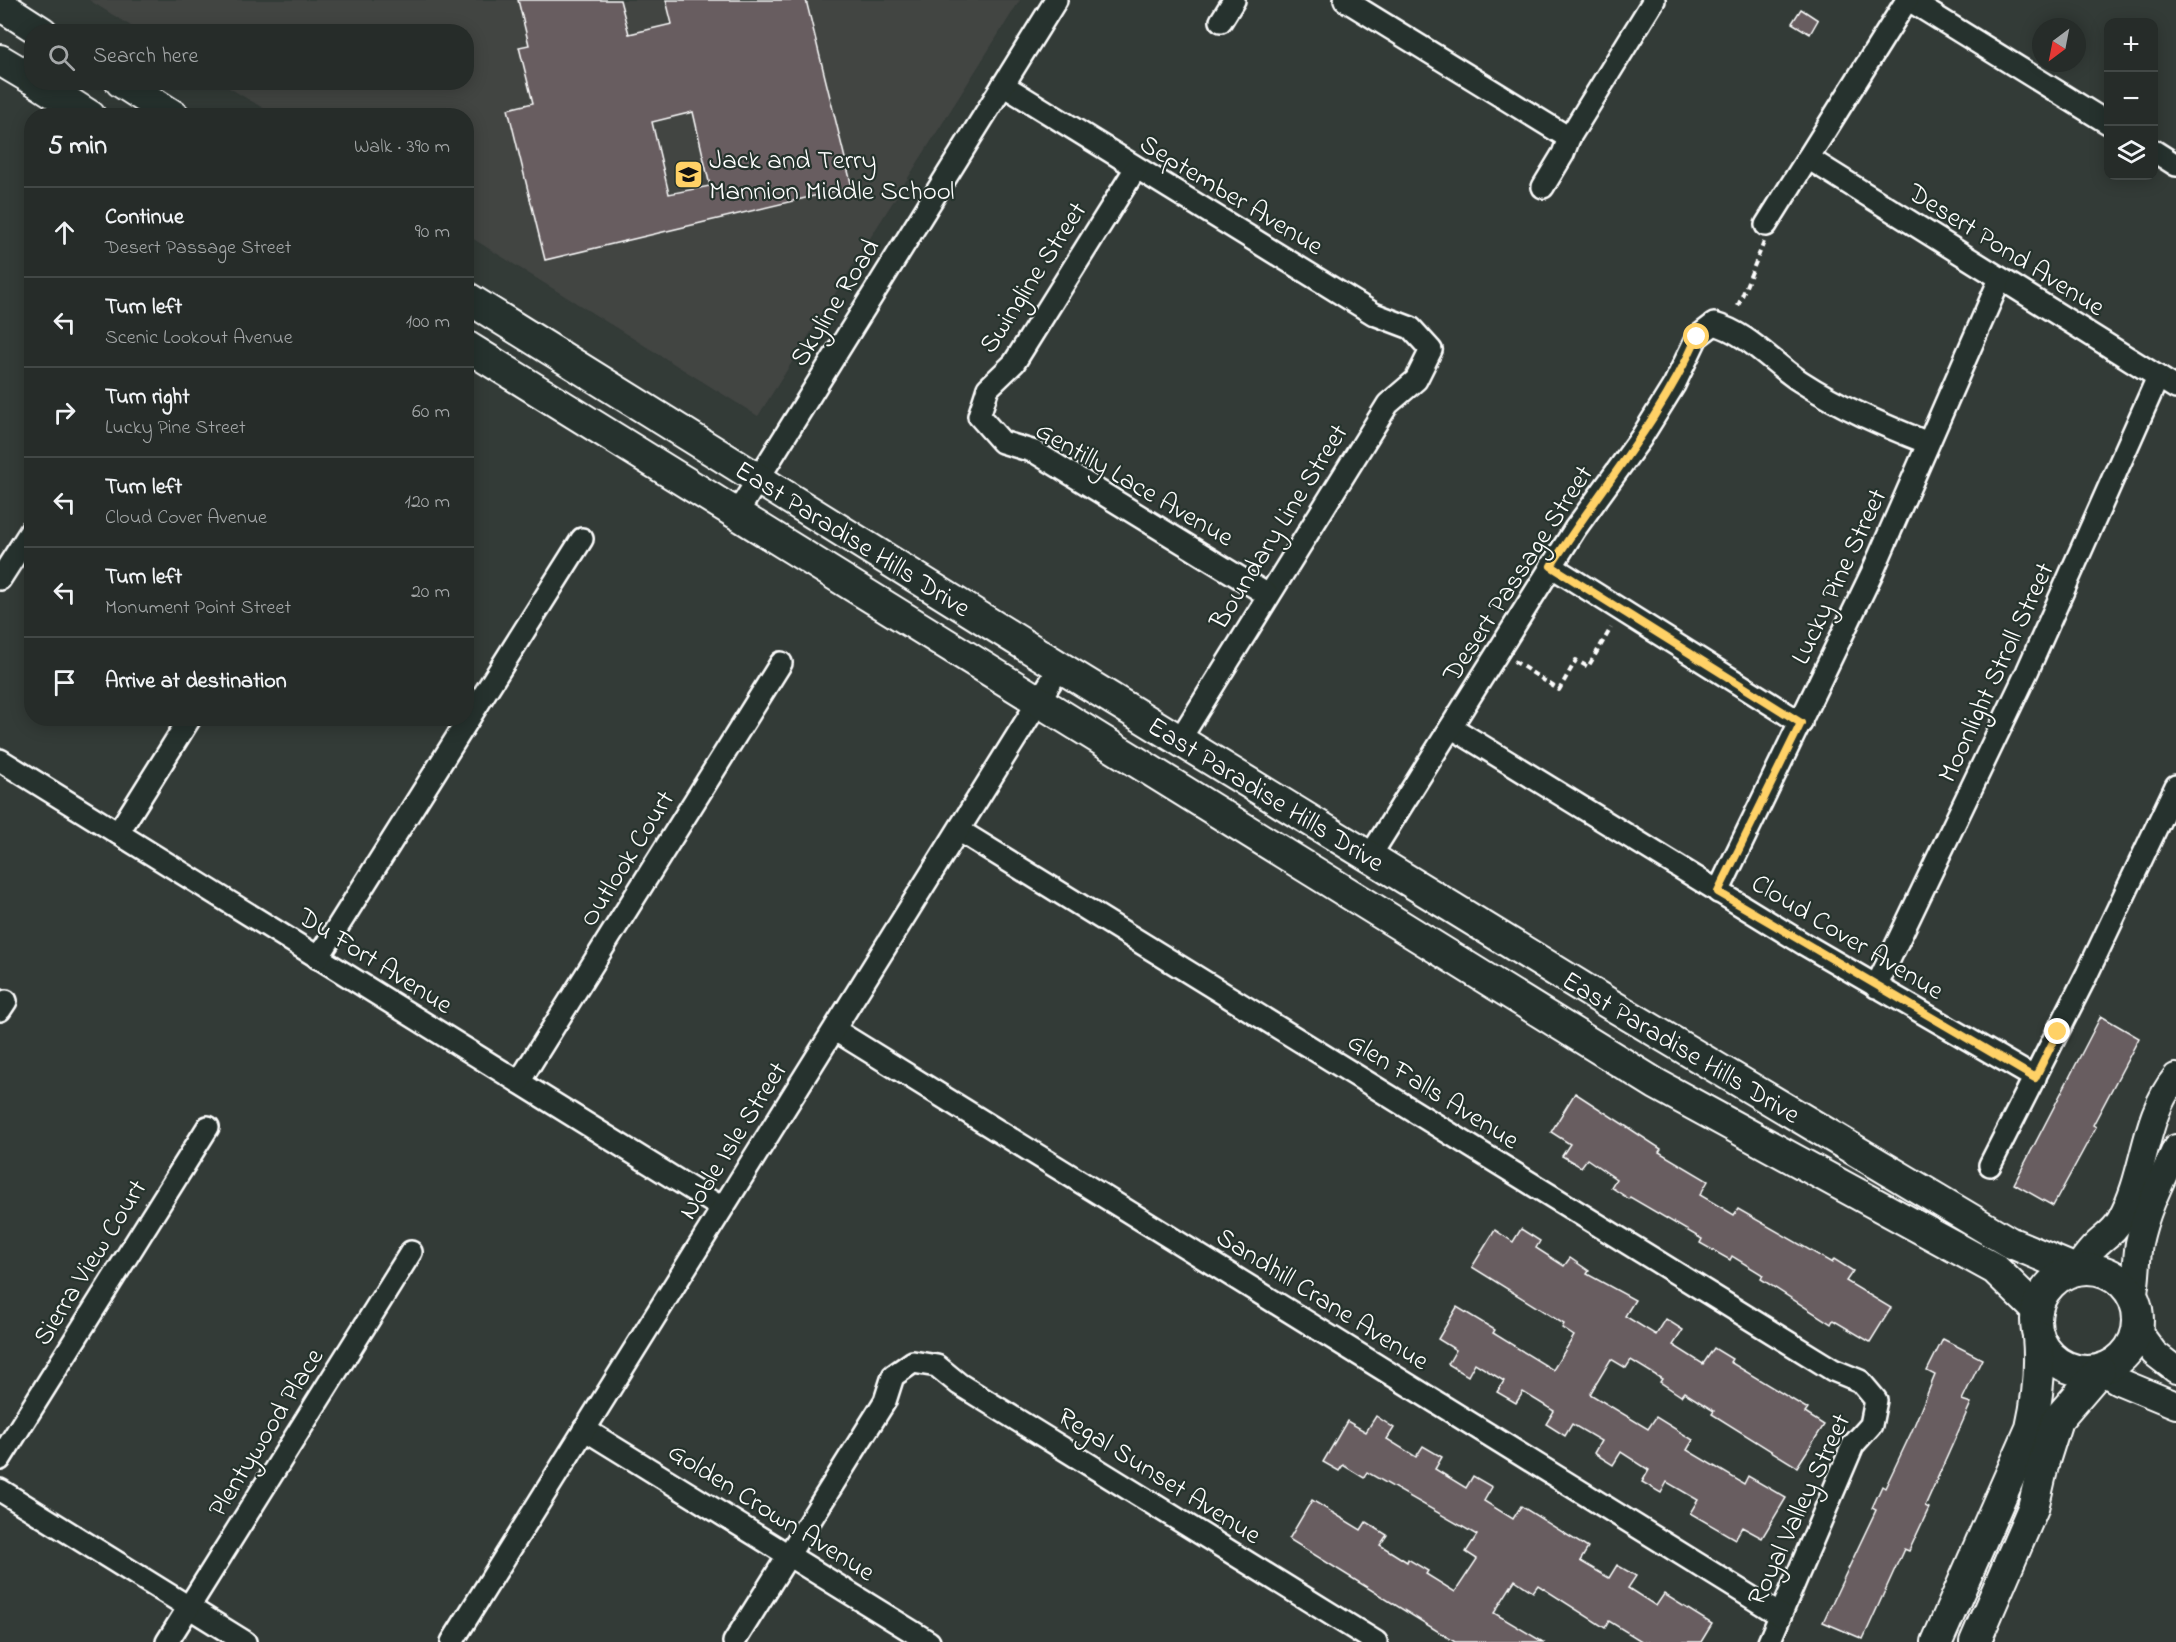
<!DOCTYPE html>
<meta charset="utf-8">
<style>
body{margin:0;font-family:"Indie Flower",sans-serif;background:#323835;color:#f1f3f6}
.controls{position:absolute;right:18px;top:18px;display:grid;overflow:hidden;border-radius:12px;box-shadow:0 3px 15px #0003}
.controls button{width:54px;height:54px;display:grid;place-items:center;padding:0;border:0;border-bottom:2px solid #424846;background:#262c29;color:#f1f3f6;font:30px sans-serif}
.compass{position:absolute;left:2032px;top:18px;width:54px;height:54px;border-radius:50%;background:#262c29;box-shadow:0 3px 15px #0003;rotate:212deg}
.stop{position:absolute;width:18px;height:18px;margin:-14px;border:4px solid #ffd166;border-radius:50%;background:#fff}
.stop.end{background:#ffd166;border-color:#fff;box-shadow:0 2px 6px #0008}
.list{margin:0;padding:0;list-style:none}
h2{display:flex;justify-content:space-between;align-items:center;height:78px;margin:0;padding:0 24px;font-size:26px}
h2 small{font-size:20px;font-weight:400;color:#a4a7a8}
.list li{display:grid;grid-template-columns:39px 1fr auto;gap:18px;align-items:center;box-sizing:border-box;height:90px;padding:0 24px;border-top:2px solid #424846}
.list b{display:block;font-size:22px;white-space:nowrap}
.list p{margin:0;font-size:20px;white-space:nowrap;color:#a4a7a8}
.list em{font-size:20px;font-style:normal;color:#a4a7a8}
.icon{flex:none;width:33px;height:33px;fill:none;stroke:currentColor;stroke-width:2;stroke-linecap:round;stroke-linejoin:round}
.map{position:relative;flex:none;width:2176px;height:1642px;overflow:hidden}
.search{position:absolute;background:#262c29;box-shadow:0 3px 15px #0003;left:24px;top:24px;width:450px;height:66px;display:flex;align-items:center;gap:15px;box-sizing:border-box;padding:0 21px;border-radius:24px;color:#a4a7a8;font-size:22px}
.panel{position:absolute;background:#262c29;box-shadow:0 3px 15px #0003;left:24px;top:108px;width:450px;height:618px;border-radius:24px}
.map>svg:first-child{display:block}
.built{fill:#434543}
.building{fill:#675d60;stroke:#fff;stroke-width:1.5;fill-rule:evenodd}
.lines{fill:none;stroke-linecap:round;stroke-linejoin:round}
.minor-casing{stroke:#fff;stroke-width:26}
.tertiary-casing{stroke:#fff;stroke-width:30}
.secondary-casing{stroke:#fff;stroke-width:34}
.path{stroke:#fff;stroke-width:4;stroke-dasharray:6 4.5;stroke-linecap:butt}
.minor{stroke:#26332d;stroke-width:21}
.tertiary{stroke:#26332d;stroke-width:26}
.secondary{stroke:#26332d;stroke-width:30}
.route{stroke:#ffd166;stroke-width:8}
.labels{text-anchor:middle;stroke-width:4.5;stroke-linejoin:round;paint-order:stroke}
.poi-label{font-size:27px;fill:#fff;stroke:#26332d;text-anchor:start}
.street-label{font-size:27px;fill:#fff;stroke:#26332d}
</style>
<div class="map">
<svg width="2176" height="1642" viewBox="0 0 2176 1642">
<rect width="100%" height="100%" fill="#333b37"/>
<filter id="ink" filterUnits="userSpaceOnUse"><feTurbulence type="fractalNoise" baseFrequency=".0167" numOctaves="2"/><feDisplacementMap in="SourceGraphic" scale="12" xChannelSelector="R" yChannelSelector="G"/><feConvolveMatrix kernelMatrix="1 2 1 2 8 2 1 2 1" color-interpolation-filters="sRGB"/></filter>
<g filter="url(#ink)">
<path class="built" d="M89,0H1020L758,416L467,235L466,116L275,115L221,83L466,82V32L139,31Z"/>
<g class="building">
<path d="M518,0H620L629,34L672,24L666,0H806L852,187L545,260L508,109L533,103L519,47L529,45ZM693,112L710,186L669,194L652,122Z"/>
<path d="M1801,9L1818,20L1810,34L1792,23Z"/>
<path d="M2101,1016L2139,1038L2093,1125L2096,1127L2053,1206L2014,1184Z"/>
<path d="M1575,1093L1661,1149L1659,1152L1708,1181L1700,1195L1734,1215L1738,1209L1832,1263L1834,1259L1853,1271L1846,1281L1891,1308L1870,1342L1833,1320L1831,1324L1761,1279L1763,1275L1732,1256L1730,1260L1700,1243L1702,1239L1630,1197L1629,1199L1611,1187L1616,1179L1587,1159L1581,1167L1562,1156L1570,1144L1551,1132Z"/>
<path d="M1521,1229L1540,1241L1536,1248L1564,1266L1570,1258L1589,1271L1587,1274L1635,1300L1625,1316L1656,1335L1666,1319L1683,1330L1673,1345L1703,1364L1714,1348L1732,1359L1730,1362L1808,1409L1805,1413L1824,1425L1797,1467L1712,1414L1714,1411L1684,1392L1681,1396L1660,1382L1662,1379L1631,1360L1626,1368L1611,1359L1590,1394L1648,1429L1656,1417L1693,1440L1687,1450L1744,1484L1748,1476L1786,1498L1762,1538L1742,1527L1735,1539L1690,1513L1698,1500L1667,1482L1661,1493L1642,1482L1649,1470L1621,1452L1613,1465L1594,1453L1601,1441L1572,1424L1565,1436L1546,1424L1554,1411L1523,1392L1516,1403L1497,1392L1504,1381L1475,1363L1468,1376L1448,1364L1456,1350L1438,1339L1457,1307L1495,1330L1493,1333L1553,1370L1574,1336L1562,1328L1564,1324L1472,1267L1495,1230L1513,1242Z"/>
<path d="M1943,1339L1982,1359L1962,1400L1971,1403L1925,1506L1929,1508L1909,1551L1904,1549L1863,1639L1823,1622L1876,1510L1872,1508L1882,1486L1885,1488L1911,1433L1935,1375L1927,1371Z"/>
<path d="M1376,1416L1394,1428L1387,1439L1416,1457L1423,1446L1442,1457L1435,1469L1466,1488L1473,1476L1492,1487L1484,1501L1513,1519L1521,1506L1588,1548L1580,1561L1609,1578L1617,1565L1636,1576L1628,1588L1656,1606L1664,1594L1712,1624L1701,1642H1643L1609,1621L1605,1628L1538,1585L1533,1592L1515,1580L1494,1613L1543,1642H1455L1289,1539L1312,1500L1361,1530L1366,1522L1387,1535L1380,1545L1407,1562L1408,1559L1428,1571L1426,1574L1455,1592L1477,1559L1466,1552L1477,1535L1367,1472L1364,1478L1343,1465L1339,1471L1323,1462L1347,1421L1366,1432Z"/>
</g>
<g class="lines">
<defs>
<g id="minor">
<path d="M1345,0L1569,138"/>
<path d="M1909,0L2108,123"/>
<path d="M1221,21L1234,0"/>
<path d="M1003,85L1374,314L1411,328L1431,350L1416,380L1388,404L1180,739"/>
<path d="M2154,151L2176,165"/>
<path d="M1808,158L2176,388"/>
<path d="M1136,168L1014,363L988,388L979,416L1002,442L1035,452L1268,595"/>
<path d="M1543,187L1563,154L1569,138L1654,0"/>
<path d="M1766,225L1907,0"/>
<path d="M737,513L1056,0"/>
<path d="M1551,566L1801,723"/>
<path d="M0,579L32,529"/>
<path d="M1451,727L1804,944L2035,1078"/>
<path d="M0,760L722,1208"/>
<path d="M960,831L1833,1370L1860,1381L1876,1400L1871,1425L1853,1445L1769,1642"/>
<path d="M118,833L190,718"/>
<path d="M1370,856L1575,529L1641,438L1674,385L1697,337L1714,324C1748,333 1771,362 1800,381C1840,407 1885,426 1928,443"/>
<path d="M1718,892L1872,573L2000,279"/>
<path d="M318,958L582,539"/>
<path d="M1876,987L2027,672L2158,377"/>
<path d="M0,1010L6,1001"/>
<path d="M835,1030L1780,1615"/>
<path d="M519,1082L781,663"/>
<path d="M1990,1165L2087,974L2176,786"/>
<path d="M584,1429L929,1642"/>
<path d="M0,1459L208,1127"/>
<path d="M0,1490L245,1642"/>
<path d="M167,1642L411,1252"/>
<path d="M452,1642L1060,667"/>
<path d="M734,1642L885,1401L893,1376L913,1362L937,1366L959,1384L1376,1642"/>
</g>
<g id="tertiary">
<path d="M2076,1270C2082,1262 2088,1252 2096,1245C2105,1236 2115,1231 2121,1219C2146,1174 2143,1117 2176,1077"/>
<path d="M2133,1298C2137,1280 2136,1261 2139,1243C2146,1209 2162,1179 2176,1148"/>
<path d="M2137,1330L2154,1353L2176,1370"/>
<path d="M2100,1370L2118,1381L2176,1405"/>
</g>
<g id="secondary">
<path d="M0,5L42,32"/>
<path d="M0,60L32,79"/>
<path d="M37,82L90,116"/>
<path d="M121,82L174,116"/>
<path id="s1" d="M466,297L1060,667L1608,1003L2009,1242L2076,1270"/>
<path d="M466,346L1656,1084L1995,1269L2037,1310"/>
<circle cx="2087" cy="1320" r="51"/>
<path d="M1937,1642L2031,1428C2038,1397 2041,1368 2038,1336"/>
<path d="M1975,1642L2033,1508L2044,1461L2057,1420L2100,1370"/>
</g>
</defs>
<use href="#minor" class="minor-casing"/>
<use href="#tertiary" class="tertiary-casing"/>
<use href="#secondary" class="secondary-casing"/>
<g class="path">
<path d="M1738,306L1764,242"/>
<path d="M1514,661L1559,690L1576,660L1588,667L1611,628"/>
</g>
<use href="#minor" class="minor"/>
<use href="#tertiary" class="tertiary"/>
<use href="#secondary" class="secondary"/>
</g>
</g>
<g class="lines" filter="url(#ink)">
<path class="route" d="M1697,337C1660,421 1600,489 1551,566L1801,723L1718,892L2035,1078L2058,1032"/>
</g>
<defs>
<symbol id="school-square" viewBox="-11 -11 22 22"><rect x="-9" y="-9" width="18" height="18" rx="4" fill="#ffd166" stroke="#26332d"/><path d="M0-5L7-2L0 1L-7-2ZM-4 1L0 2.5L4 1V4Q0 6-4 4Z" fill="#111"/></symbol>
</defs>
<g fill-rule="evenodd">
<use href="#school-square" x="672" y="158" width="33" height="33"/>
</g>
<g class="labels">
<g class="poi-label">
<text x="709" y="168">Jack and Terry<tspan x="709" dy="31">Mannion Middle School</tspan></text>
</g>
<g class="street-label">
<text transform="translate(1232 194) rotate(31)" y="9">September Avenue</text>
<text transform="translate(2007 249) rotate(32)" y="9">Desert Pond Avenue</text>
<text transform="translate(1032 277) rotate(-57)" y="9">Swingline Street</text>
<text transform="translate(834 302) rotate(-58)" y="9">Skyline Road</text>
<text transform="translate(1135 483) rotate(30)" y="9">Gentilly Lace Avenue</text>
<text transform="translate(1278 526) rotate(-58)" y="9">Boundary Line Street</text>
<text dy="9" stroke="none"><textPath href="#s1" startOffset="456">East Paradise Hills Drive</textPath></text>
<text transform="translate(1517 573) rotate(-57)" y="9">Desert Passage Street</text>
<text transform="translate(1838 576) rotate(-65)" y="9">Lucky Pine Street</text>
<text transform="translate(1995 672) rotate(-65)" y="9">Moonlight Stroll Street</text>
<text dy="9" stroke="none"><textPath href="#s1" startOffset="942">East Paradise Hills Drive</textPath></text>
<text transform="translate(626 858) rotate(-58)" y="9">Outlook Court</text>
<text transform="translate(1848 936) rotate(31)" y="9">Cloud Cover Avenue</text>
<text transform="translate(376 960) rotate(32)" y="9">Du Fort Avenue</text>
<text dy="9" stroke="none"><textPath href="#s1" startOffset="1428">East Paradise Hills Drive</textPath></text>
<text transform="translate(1434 1090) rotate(32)" y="9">Glen Falls Avenue</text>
<text transform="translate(732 1140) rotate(-58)" y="9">Noble Isle Street</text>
<text transform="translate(89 1262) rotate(-58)" y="9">Sierra View Court</text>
<text transform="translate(1323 1298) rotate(32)" y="9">Sandhill Crane Avenue</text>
<text transform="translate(265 1432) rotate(-58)" y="9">Plentywood Place</text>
<text transform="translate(1160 1475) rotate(32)" y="9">Regal Sunset Avenue</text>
<text transform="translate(1798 1509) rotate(-65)" y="9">Royal Valley Street</text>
<text transform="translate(772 1511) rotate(32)" y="9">Golden Crown Avenue</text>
</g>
</g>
</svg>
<div class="controls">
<button>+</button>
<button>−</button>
<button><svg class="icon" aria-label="layers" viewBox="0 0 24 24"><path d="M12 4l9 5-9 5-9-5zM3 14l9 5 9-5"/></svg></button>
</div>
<svg class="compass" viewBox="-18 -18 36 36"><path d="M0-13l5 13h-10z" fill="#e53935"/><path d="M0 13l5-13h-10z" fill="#a4a7a8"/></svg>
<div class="stop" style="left:1697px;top:337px"></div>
<div class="stop end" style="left:2058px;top:1032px"></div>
<div class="search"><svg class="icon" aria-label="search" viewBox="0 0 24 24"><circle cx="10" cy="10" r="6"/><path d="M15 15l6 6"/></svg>Search here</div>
<section class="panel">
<h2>5 min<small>Walk · 390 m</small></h2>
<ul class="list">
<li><svg class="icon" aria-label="ahead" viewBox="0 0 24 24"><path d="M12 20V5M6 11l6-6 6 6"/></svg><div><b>Continue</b><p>Desert Passage Street</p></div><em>90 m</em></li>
<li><svg class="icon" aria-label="left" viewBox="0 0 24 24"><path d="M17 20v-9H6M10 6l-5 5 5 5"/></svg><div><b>Turn left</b><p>Scenic Lookout Avenue</p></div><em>100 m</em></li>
<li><svg class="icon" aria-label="right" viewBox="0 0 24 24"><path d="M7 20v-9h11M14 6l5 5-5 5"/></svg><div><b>Turn right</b><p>Lucky Pine Street</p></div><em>60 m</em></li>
<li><svg class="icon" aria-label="left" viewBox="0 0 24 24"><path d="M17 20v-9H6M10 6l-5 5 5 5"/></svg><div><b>Turn left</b><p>Cloud Cover Avenue</p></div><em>120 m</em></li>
<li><svg class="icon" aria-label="left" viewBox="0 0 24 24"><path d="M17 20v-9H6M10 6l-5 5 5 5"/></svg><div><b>Turn left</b><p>Monument Point Street</p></div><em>20 m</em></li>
<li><svg class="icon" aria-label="arrive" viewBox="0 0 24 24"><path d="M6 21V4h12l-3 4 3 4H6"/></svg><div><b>Arrive at destination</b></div></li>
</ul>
</section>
</div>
